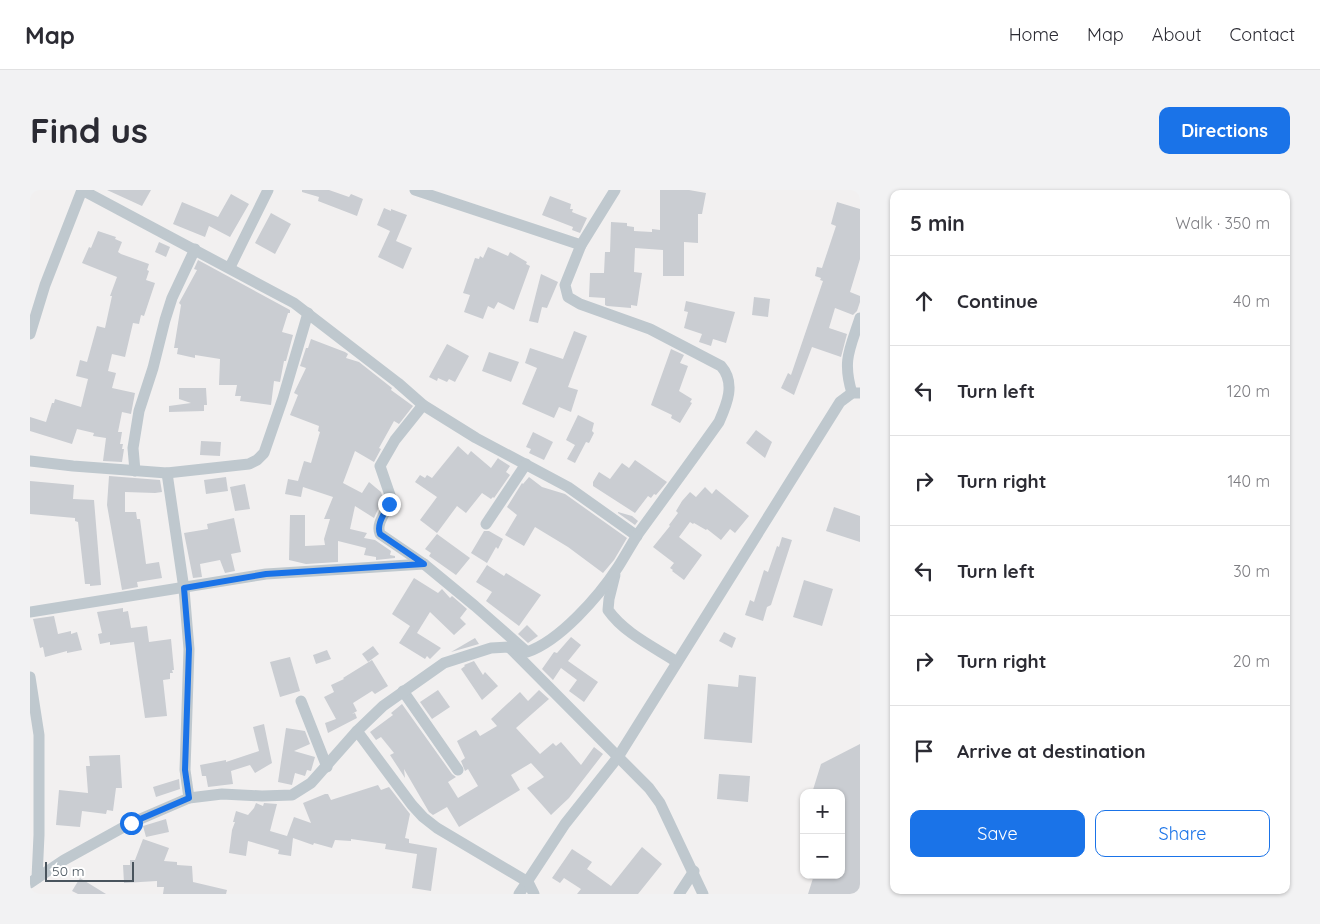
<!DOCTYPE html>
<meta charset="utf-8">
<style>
body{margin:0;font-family:Quicksand,sans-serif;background:#f2f2f3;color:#2b2b33}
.controls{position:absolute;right:15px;bottom:15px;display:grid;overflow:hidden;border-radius:10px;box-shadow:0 1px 4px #0004}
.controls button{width:45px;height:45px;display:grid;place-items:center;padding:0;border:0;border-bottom:1px solid #e1e1e2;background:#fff;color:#2b2b33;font:25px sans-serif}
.scale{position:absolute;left:15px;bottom:12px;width:89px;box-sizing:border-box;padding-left:5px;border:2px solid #49545d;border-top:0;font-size:14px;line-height:18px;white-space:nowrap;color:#49545d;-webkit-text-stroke:4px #fff;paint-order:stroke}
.stop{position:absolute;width:15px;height:15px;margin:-11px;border:4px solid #1a73e8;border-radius:50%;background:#fff}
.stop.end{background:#1a73e8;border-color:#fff;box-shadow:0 1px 5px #0008}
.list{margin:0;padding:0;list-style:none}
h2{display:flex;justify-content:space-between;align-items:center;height:65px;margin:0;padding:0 20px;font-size:21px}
h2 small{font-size:16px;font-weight:400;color:#7c7c81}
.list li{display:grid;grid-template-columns:32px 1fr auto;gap:15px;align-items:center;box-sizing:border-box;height:90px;padding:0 20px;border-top:1px solid #e1e1e2}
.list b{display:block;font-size:19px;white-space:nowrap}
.list em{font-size:16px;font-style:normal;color:#7c7c81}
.actions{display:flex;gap:10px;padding:15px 20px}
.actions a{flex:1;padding:11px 0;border:1px solid #1a73e8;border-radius:10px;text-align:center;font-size:18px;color:#1a73e8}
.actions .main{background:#1a73e8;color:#fff}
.icon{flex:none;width:28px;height:28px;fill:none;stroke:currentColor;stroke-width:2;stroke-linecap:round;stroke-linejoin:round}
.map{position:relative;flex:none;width:830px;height:704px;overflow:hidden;border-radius:10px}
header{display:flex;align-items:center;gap:30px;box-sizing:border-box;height:70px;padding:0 25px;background:#fff;border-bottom:1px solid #e1e1e2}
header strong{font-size:24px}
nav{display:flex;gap:28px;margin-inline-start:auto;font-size:18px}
.intro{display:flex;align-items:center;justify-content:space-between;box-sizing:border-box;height:120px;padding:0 30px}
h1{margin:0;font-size:35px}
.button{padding:12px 22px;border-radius:10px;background:#1a73e8;color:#fff;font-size:18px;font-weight:700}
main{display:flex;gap:30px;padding:0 30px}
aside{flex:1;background:#fff;border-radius:10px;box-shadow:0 1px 4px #0004}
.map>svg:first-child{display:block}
.building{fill:#cacdd2}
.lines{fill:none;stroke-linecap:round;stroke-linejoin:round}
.minor{stroke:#bfc8ce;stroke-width:11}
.route{stroke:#1a73e8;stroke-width:6}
</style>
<header>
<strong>Map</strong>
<nav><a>Home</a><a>Map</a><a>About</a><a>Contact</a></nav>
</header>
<div class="intro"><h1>Find us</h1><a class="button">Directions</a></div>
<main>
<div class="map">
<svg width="830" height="704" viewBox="0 0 830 704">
<rect width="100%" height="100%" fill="#f2f0f0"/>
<g class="building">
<path d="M77,0H121L112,16Z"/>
<path d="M272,0H299L319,7L321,4L333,9L327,26L288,11L289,7L272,2Z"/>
<path d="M630,0H659L676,3L672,24H668V53L654,52V86H633V60L605,58L604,82L612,83L607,116L601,115V118L577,116L575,115V108L559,107L560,83H574L575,62H580L581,32L597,33V36L604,37V41L622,42V39L630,40Z"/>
<path d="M201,4L219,14L200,47L179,36L175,47L143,34L152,12L188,27Z"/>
<path d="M520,6L541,14L540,19H543L542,22L557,28L550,43L542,40L543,37L512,25Z"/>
<path d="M807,12L830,19V69L820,102L830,106V112L827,121L823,125L805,118L799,138L817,144L811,167L782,157L764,205L751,198L758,183L761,185L793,91L790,90L791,88L785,86L787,77L792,78L806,36L801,34Z"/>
<path d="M354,18L361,21V19L377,25L366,51L382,58L373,79L348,67L360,41L347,35Z"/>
<path d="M241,23L261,34L245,64L225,53Z"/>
<path d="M68,41L86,47L85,49L92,52L88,62L91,64L119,74L117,80L119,81L116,90L125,93L114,126L111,125L109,134L103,133L95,167L82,164L78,181L86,183L82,198L105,203L101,224L92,222L88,242H92L90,254H93L92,259H94L92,272L73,271L76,248L63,246L64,243L47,239L42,254L0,241V227L16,232L22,213H24L25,209L51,217L58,189L46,186L50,170L57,172L67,136L75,138L82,106H80L87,87L52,73L59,57L61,58Z"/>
<path d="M129,52L140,57L136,67L125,62Z"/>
<path d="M458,57L478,66L480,62L497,72L496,74L500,76L484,120L468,112L464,119L458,116L453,129L434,122L440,105L433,103L445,68L449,69L450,66L453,68Z"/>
<path d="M168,70L260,120V123H258L252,142L263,145L256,171H254L250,192L244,191L241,215L210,211L211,206H205L207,195H189L190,169L165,165V168L147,164L148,158H144L151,115L149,113L167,80L164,79Z"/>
<path d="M511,84L528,92L517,118L512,117L508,133L499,131Z"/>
<path d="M724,107L740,109L738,127L722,125Z"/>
<path d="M656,111L705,122L696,153L683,149L681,156L669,152L672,144L654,138L658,122L654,121Z"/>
<path d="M544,141L557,146L538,197L548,200L541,222L529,217L524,228L492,214L507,178L495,173L500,158L533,169Z"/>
<path d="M281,149L315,162L318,164L316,168L329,172L362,198L361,200L383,216L369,234L364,231L349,258L351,259L344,272L325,261L313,293L332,303L339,292L351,302L353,308L344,328L325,316L320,339L337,343L334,348L345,350L361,361L360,365L365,366V368L346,370V367L334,365L336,358L308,351V372L276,374L259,370L260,325H275V356L295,355L294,349L300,329H294L303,307L273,297L271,307L255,304L258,289L268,291L274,271L281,273L290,242L288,241L289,236L260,225L268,205L264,203L276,178L270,176L276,158H278Z"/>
<path d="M417,154L439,166L425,192L419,189L417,192L408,188L407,191L399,187Z"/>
<path d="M641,159L654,165L650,173L658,176L649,201L662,209L660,212L662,213L650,233L641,228L642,225L621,215Z"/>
<path d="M459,162L489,172L481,192L452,181Z"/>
<path d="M149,198H176L177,215H174V221L139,222V216L161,213L149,209Z"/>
<path d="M548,225L564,233L562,241L564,243L559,253L556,252L545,273L537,269L545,255L536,250Z"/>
<path d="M726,240L742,252L735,268L716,253Z"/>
<path d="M503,242L523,252L514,270L499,263L501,259L496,257Z"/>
<path d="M171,251L191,252L190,266L170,265Z"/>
<path d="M428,256L438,265L441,261L461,278L468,268L469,269L480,276L476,282L480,285L464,308L463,307L461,309L452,303L436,323L427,316L407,343L390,330L407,307L385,292L390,285L395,288L397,285L402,288Z"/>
<path d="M605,270L637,292L626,305L624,304L621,308L618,306L605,323L563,296V292L569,282L580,289L592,273L599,278Z"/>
<path d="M79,286L130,290L132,302L125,303L95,302V322H106L107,329H110L116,374L129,372L132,388L107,392L108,397L92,400L77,315Z"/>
<path d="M196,287L198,301L176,304L174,290Z"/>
<path d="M499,287L512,297L535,304L597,348L584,370L573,383L538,357L505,337L494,356L475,345L487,325L477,317L492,293L493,294Z"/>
<path d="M0,291L44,295L43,309L64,310L71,395L60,396V394H55L48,332L45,331V328L0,324Z"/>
<path d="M215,294L220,319L205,321L200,297Z"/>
<path d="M675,297L682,304L686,299L719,326L705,343L700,339L691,350L677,339L676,340L664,333L663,334L660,332L649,347L672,365L654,390L642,381L643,380L640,378L644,373L623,357L640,336L639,335L648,323L646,321L652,311L660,302L666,307Z"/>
<path d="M804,317L830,326V352L796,341Z"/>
<path d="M588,322L602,326L608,331L605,335L588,323Z"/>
<path d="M204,328L211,362L201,364L205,381L195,383L190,370L170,374L172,387L163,388L154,343L178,339L177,334Z"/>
<path d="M454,341H459L473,349L468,359L466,357L457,373L441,363Z"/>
<path d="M407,344L440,368L426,385L399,366L401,363L395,359Z"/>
<path d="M752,347L762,350L741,415L737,417L733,431L715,425L720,410L724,412L734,380L738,382L747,356L749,357Z"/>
<path d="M457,375L474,386L476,383L511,405L489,436L456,411L462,402L446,392Z"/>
<path d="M384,388L408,403L412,399L420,408L422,406L437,419L430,428L436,434L424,445L400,422L387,443L411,458L400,469L397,466L395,469L369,453L380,436L362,424Z"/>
<path d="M774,390L803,399L792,436L763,427Z"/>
<path d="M93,418V422L98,421L101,438L117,436L119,452L141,449L144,480H142L143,483H140V489L133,490L137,526L115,528L104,452L80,455V452L70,454L68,444L72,443L67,422Z"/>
<path d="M24,426L28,444L41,441V444L47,442L52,460L37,463V461L15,467L13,457L10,458L3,429Z"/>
<path d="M497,435L508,446L498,453L488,444Z"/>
<path d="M694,442L706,448L702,458L689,451Z"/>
<path d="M541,447L551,455L538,471L568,492L554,512L539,501L547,490L531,478L523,490L512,479L524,462L527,463Z"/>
<path d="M445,448L449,454L421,462Z"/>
<path d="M343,456L349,464L338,472L332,464Z"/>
<path d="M297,460L301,469L286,474L283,465Z"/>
<path d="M260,467L270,501L250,507L240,472Z"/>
<path d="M342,470L358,496L345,504L342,501L323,513L327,521L322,524L325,523L327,528L298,543L295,533L306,529L294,507L304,502L301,495L314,489L313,488Z"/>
<path d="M444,471L453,485L455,482L468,496L452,510L431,479L435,476L434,475Z"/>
<path d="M709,485L726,487L722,553L674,549L678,494L708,497Z"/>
<path d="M408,500L420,517L402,529L390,512Z"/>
<path d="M509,500L519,509L486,538L510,564L523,553L526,556L531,552L551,575L564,557L573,564L539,608L521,625L497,598L514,587L501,573L481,585L490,600L429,637L417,617L403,625L399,622L374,579L375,588L360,565L364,563L351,547L346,550L340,542L363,525L361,523L372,514L422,584L426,587L418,592L428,608L448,596L438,579L435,581L431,571L435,568L427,551L446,540L450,546L467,536L461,529L490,502L498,511Z"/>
<path d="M234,534L242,573L225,583L220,575L201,581L203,594L178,597L176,586H172L170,575L196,570V572L229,561L223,537Z"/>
<path d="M256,538L275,541L280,554L264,561L285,567L281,581L277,580L275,586L265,583L262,595L248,592Z"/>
<path d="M830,554V704H778L784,685H811V603H782L791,574Z"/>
<path d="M90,565L92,598H86L83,621L77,620L76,624L52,621L50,637L26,635L29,600L58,603L56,576H60L59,566Z"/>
<path d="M689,584L720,586L718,612L687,609Z"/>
<path d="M149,589L150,599L126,607L123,597Z"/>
<path d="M348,595L351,600L359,597L380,624L375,648L379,649V653L407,658L401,701L382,698L387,664L355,659L356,654L321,649V651L305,650L302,658L284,653L283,655L263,648L261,666L248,664L249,660L218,651L216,666L199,663L202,640L205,632H203L206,621L218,625L224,618L226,613L233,616L234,613L247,614L240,641L257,646L264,627L281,633L273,613L295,604H298L301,610Z"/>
<path d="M136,629L139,642L116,647L113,636Z"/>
<path d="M113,649L139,658L134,671L147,672V675L162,676L163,692L197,700L196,704H133L134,697H127V691L94,693L93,675H100V670H105Z"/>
<path d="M612,657L632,674L608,704H547L551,699L534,688L530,693L522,688L542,659L562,672L557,679L581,696Z"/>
<path d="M50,688L76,704H48L42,701Z"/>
</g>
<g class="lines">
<g class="minor">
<path d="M52,0L264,113L368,193L393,215L446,248L538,297L607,346"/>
<path d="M385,0L551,55"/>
<path d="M200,77L238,0"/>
<path d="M0,144L15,95L52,0"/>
<path d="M822,203C812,170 820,159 830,128"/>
<path d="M393,215L365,250L350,276L361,308C359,320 345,332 350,344L394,374L445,416L496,461"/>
<path d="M0,271L43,276L137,283L219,274L227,270L234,263L253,208L278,123"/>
<path d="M105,281L103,258L109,221L123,178L135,130L142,108L165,59"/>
<path d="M137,283L154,399L159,459L155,580L159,608"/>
<path d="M456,334L496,274"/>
<path d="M585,385L579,409L578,420C594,443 624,457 647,472"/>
<path d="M0,422L236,384L394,374"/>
<path d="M479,457L619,598L630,613L673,704"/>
<path d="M0,487L9,545V645L7,688"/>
<path d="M373,501L428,580"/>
<path d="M271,511L297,577"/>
<path d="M0,693L34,670L101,633L159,608L192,604L232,606L262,605L281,593L327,541"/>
<path d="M489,704L535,634L588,567L810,212L822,203H830"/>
<path d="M504,704L498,692L407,638L393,627L382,615L327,541L353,516L414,473L461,458L479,457L497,462C530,451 569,406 588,377C595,366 601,355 608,344C635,307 662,270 689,232C697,214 706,193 691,176L620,139L550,114L538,107L535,95L551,55L585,0"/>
<path d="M649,704L664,681"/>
</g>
</g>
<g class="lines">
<path class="route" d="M101,633L159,608L155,580L159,459L154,398L236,384L394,374L350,344C346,334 355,323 359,314"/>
</g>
</svg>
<div class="controls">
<button>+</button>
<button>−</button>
</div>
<div class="scale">50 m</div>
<div class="stop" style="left:101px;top:633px"></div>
<div class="stop end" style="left:359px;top:314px"></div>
</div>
<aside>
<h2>5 min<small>Walk · 350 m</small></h2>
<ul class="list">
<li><svg class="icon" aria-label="ahead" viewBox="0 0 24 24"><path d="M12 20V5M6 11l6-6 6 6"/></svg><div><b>Continue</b></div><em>40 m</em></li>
<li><svg class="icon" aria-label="left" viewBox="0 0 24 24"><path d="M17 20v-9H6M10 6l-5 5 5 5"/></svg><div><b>Turn left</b></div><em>120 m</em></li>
<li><svg class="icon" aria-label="right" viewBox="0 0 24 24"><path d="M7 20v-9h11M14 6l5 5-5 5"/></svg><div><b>Turn right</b></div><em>140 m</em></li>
<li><svg class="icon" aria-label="left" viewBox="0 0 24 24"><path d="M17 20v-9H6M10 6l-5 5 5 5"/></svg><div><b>Turn left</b></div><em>30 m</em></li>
<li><svg class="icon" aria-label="right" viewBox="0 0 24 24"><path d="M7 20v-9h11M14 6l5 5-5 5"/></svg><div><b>Turn right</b></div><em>20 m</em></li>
<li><svg class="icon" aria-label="arrive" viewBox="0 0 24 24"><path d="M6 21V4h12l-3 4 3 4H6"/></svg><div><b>Arrive at destination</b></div></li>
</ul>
<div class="actions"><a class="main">Save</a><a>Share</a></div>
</aside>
</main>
